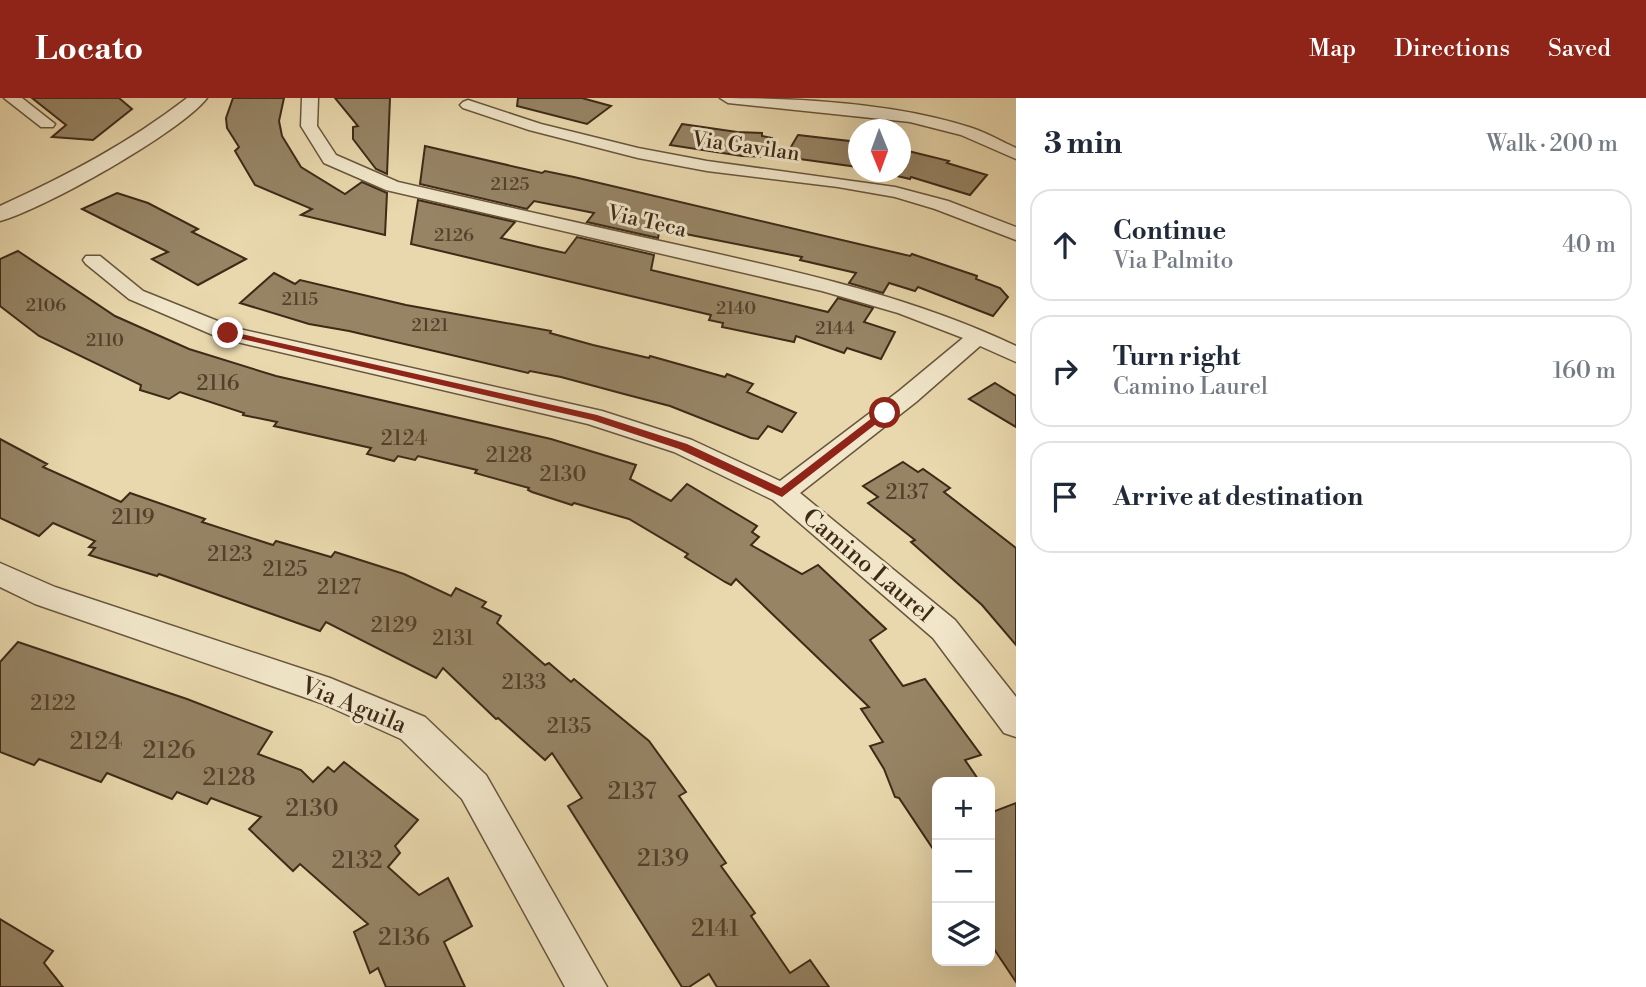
<!DOCTYPE html>
<meta charset="utf-8">
<style>
body{margin:0;font-family:"Libre Bodoni",serif;background:#f6f6f7;color:#1f2937}
.controls{position:absolute;right:21px;bottom:21px;display:grid;overflow:hidden;border-radius:14px;box-shadow:0 7px 28px #0002}
.controls button{width:63px;height:63px;display:grid;place-items:center;padding:0;border:0;border-bottom:2px solid #e0e1e3;background:#fff;color:#1f2937;font:35px sans-serif}
.compass{position:absolute;left:848px;top:21px;width:63px;height:63px;border-radius:50%;background:#fff;box-shadow:0 7px 28px #0002;rotate:179deg}
.stop{position:absolute;width:21px;height:21px;margin:-16px;border:5px solid #8f2418;border-radius:50%;background:#fff}
.stop.end{background:#8f2418;border-color:#fff;box-shadow:0 2px 7px #0008}
.list{margin:0;padding:0;list-style:none}
h2{display:flex;justify-content:space-between;align-items:center;height:91px;margin:0;padding:0 28px;font-size:30px}
h2 small{font-size:23px;font-weight:400;color:#747a83}
.list li{display:grid;grid-template-columns:46px 1fr auto;gap:21px;align-items:center;box-sizing:border-box;height:112px;margin:0 14px 14px;padding:0 14px;border:2px solid #e0e1e3;border-radius:21px}
.list b{display:block;font-size:26px;white-space:nowrap}
.list p{margin:0;font-size:23px;white-space:nowrap;color:#747a83}
.list em{font-size:23px;font-style:normal;color:#747a83}
.icon{flex:none;width:38px;height:38px;fill:none;stroke:currentColor;stroke-width:2;stroke-linecap:round;stroke-linejoin:round}
.map{position:relative;flex:none;width:1016px;height:889px;overflow:hidden}
header{display:flex;align-items:center;gap:42px;box-sizing:border-box;height:98px;padding:0 35px;background:#8f2418;color:#fff}
header strong{font-size:33px}
nav{display:flex;gap:38px;margin-inline-start:auto;font-size:24px}
main{display:flex}
aside{flex:1;background:#fff}
.map>svg:first-child{display:block}
.building{fill:#968465;stroke:#3d2a17;stroke-width:2}
.lines{fill:none;stroke-linecap:round;stroke-linejoin:round}
.minor-casing{stroke:#68563c;stroke-width:3}
.tertiary-casing{stroke:#68563c;stroke-width:3}
.minor{fill:#f1e6ca;fill-rule:evenodd}
.tertiary{fill:#f1e6ca;fill-rule:evenodd}
.route{fill:#8f2418}
.labels{text-anchor:middle;stroke-width:6;stroke-linejoin:round;paint-order:stroke}
.far-number-label{font-size:18px;fill:#53402a}
.far-street-label{font-size:21px;fill:#3d2a17;stroke:#f1e6ca}
.number-label{font-size:21px;fill:#53402a}
.street-label{font-size:24px;fill:#3d2a17;stroke:#f1e6ca}
.near-number-label{font-size:24px;fill:#53402a}
</style>
<header>
<strong>Locato</strong>
<nav><a>Map</a><a>Directions</a><a>Saved</a></nav>
</header>
<main>
<div class="map">
<svg width="1016" height="889" viewBox="0 0 1016 889">
<rect width="100%" height="100%" fill="#e9d8ad"/>
<filter id="stains"><feTurbulence type="fractalNoise" baseFrequency=".00286" numOctaves="4"/><feColorMatrix values="0 0 0 0 .2 0 0 0 0 .09 0 0 0 0 .02 0 0 0 .5 -.17"/></filter>
<radialGradient id="worn" r=".72"><stop offset=".6" stop-color="#630" stop-opacity="0"/><stop offset="1" stop-color="#630" stop-opacity=".3"/></radialGradient>
<g class="building">
<path d="M32,0H119L132,11L93,42L52,39L66,27Z"/>
<path d="M233,0H284L279,23L282,38L301,69L345,96L362,84L387,95L385,137L301,117L312,111L255,87L235,53L239,49L227,30L226,20Z"/>
<path d="M335,0H390L387,76L376,71L353,41V29L358,28Z"/>
<path d="M518,0H582L611,8L587,26L517,8Z"/>
<path d="M682,26L737,34L762,35V38L772,40L770,59L742,58L670,47Z"/>
<path d="M798,37L858,44V69L785,59Z"/>
<path d="M425,48L542,75L545,73L574,79L910,158L912,156L977,178L976,181L1000,190L1008,199L993,218L918,189L915,193L889,185L883,195L849,185L856,175L800,162L802,159L660,131L658,140L587,124L594,115L534,103L527,111L420,86Z"/>
<path d="M900,51L949,63L947,65L987,77L970,97L911,79L910,81L880,74H900Z"/>
<path d="M117,95L148,105L198,131L192,134L246,161L198,187L152,161L168,154L82,111Z"/>
<path d="M418,102L515,124L501,140L538,149L565,155L577,139L654,157L651,172L828,214L838,200L873,210L864,224L895,234L881,261L847,250L844,255L796,238L794,244L722,229L723,225L709,222L711,217L411,146Z"/>
<path d="M18,153L115,218L189,251L276,278L551,341L636,367L630,381L671,403L687,386L757,428L752,434L759,439L751,447L802,476L818,467L886,531L870,542L903,588L925,581L981,657L965,662L980,684H937V757L899,700L895,699L884,671L870,648L883,644L861,611L869,609L736,481L731,487L725,484L685,459L688,456L629,421L574,405L572,407L532,394L528,392L529,390L475,375L477,372L418,358L415,362L398,358L394,363L367,356L371,350L274,328L277,324L243,317L244,315L180,294L169,301L140,292L141,287L39,238L0,208V161Z"/>
<path d="M274,175L295,186L300,182L406,207L551,233L550,235L593,247L649,260L650,258L725,279L727,276L753,286L747,294L796,315L782,334L768,328L758,341L751,340L670,308L624,296L561,279L530,273L528,275L349,233L309,226L240,205Z"/>
<path d="M995,285L1016,298V329L969,301Z"/>
<path d="M0,341L47,366L43,369L121,404L130,395L205,421L202,424L273,447L276,443L331,459L335,454L404,476L451,498L456,490L486,504L482,509L501,518L497,525L545,567L549,565L571,584L574,581L649,643L686,694L679,698L726,765L721,768L755,815L751,818L790,875L810,862L829,889H717L709,876L689,889H682L568,708L582,700L552,655L545,662L498,620L496,621L443,570L436,580L326,524L320,533L159,476L157,478L89,457L95,450L89,449L95,443L53,425L39,438L0,420Z"/>
<path d="M903,364L918,374L923,371L950,390L944,394L1016,450V547L982,507L911,444L915,442L868,405L878,399L863,388Z"/>
<path d="M18,544L187,601L272,634L258,656L301,672L313,684L328,669L334,674L344,664L418,722L395,748L400,755L388,769L419,797L448,780L472,828L444,844L465,889H386L378,870L370,875L354,834L368,826L300,766L293,773L249,731L261,719L211,700L207,706L177,694L172,701L107,675L101,684L39,661L34,667L0,654V564Z"/>
<path d="M1016,705V884L990,845V715Z"/>
<path d="M0,821L53,853L44,865L63,889H0Z"/>
</g>
<g class="lines">
<defs>
<g id="minor">
<path d="M4,0H22L55,26L53,29H41Z"/>
<path d="M302,0H318L317,28L336,57L398,84C494,106 591,128 687,149C799,174 913,199 1016,248V264L980,248L916,304L800,395L955,522L1016,599V639L1004,635L933,540L773,402L674,354L588,326L220,240L129,201L86,166L83,162L86,158H100L143,193L235,230L602,313L692,342L780,383L899,293L963,240L898,215L822,193L386,92L324,65L301,28Z"/>
<path d="M720,0C800,0 896,5 972,30C987,35 1001,43 1016,50V61L961,37L910,24L728,5Z"/>
<path d="M468,2L541,26L638,50L707,63L895,89L948,103L1016,129V142L935,111L895,99L838,89L707,73L638,60L529,32L463,10L460,7L463,4Z"/>
<path d="M0,465L55,489L330,580L425,619L486,677L607,889H565L462,701L401,641L321,605L35,506L0,489Z"/>
</g>
<path id="tertiary" d="M187,0H207C181,34 42,112 0,123V108C66,78 129,45 187,0Z"/>
</defs>
<use href="#minor" class="minor-casing"/>
<use href="#tertiary" class="tertiary-casing"/>
<use href="#minor" class="minor"/>
<use href="#tertiary" class="tertiary"/>
</g>
<path class="route" d="M228,233L597,317L687,346L781,390L881,313L890,315L782,399L679,351L592,322L225,237V233Z"/>
<g class="labels">
<g class="far-number-label">
<text x="510" y="92">2125</text>
<text x="454" y="143">2126</text>
<text x="300" y="207">2115</text>
<text x="46" y="213">2106</text>
<text x="736" y="216">2140</text>
<text x="430" y="233">2121</text>
<text x="835" y="236">2144</text>
<text x="105" y="248">2110</text>
</g>
<g class="far-street-label">
<text transform="translate(746 48) rotate(8)" y="7">Via Gavilan</text>
<text transform="translate(647 123) rotate(13)" y="7">Via Teca</text>
</g>
<g class="number-label">
<text x="218" y="292">2116</text>
<text x="404" y="347">2124</text>
<text x="509" y="364">2128</text>
<text x="563" y="383">2130</text>
<text x="907" y="401">2137</text>
<text x="133" y="426">2119</text>
<text x="230" y="463">2123</text>
<text x="285" y="478">2125</text>
<text x="339" y="496">2127</text>
<text x="394" y="534">2129</text>
<text x="453" y="547">2131</text>
<text x="524" y="591">2133</text>
<text x="53" y="612">2122</text>
<text x="569" y="635">2135</text>
</g>
<g class="street-label">
<text transform="translate(868 467) rotate(40)" y="8">Camino Laurel</text>
<text transform="translate(354 607) rotate(22)" y="8">Via Aguila</text>
</g>
<g class="near-number-label">
<text x="96" y="651">2124</text>
<text x="169" y="660">2126</text>
<text x="229" y="687">2128</text>
<text x="632" y="701">2137</text>
<text x="312" y="718">2130</text>
<text x="663" y="768">2139</text>
<text x="357" y="770">2132</text>
<text x="715" y="838">2141</text>
<text x="404" y="847">2136</text>
</g>
</g>
<rect width="100%" height="100%" filter="url(#stains)"/>
<rect width="100%" height="100%" fill="url(#worn)"/>
</svg>
<div class="controls">
<button>+</button>
<button>−</button>
<button><svg class="icon" aria-label="layers" viewBox="0 0 24 24"><path d="M12 4l9 5-9 5-9-5zM3 14l9 5 9-5"/></svg></button>
</div>
<svg class="compass" viewBox="-18 -18 36 36"><path d="M0-13l5 13h-10z" fill="#e53935"/><path d="M0 13l5-13h-10z" fill="#747a83"/></svg>
<div class="stop" style="left:885px;top:315px"></div>
<div class="stop end" style="left:228px;top:235px"></div>
</div>
<aside>
<h2>3 min<small>Walk · 200 m</small></h2>
<ul class="list">
<li><svg class="icon" aria-label="ahead" viewBox="0 0 24 24"><path d="M12 20V5M6 11l6-6 6 6"/></svg><div><b>Continue</b><p>Via Palmito</p></div><em>40 m</em></li>
<li><svg class="icon" aria-label="right" viewBox="0 0 24 24"><path d="M7 20v-9h11M14 6l5 5-5 5"/></svg><div><b>Turn right</b><p>Camino Laurel</p></div><em>160 m</em></li>
<li><svg class="icon" aria-label="arrive" viewBox="0 0 24 24"><path d="M6 21V4h12l-3 4 3 4H6"/></svg><div><b>Arrive at destination</b></div></li>
</ul>
</aside>
</main>
